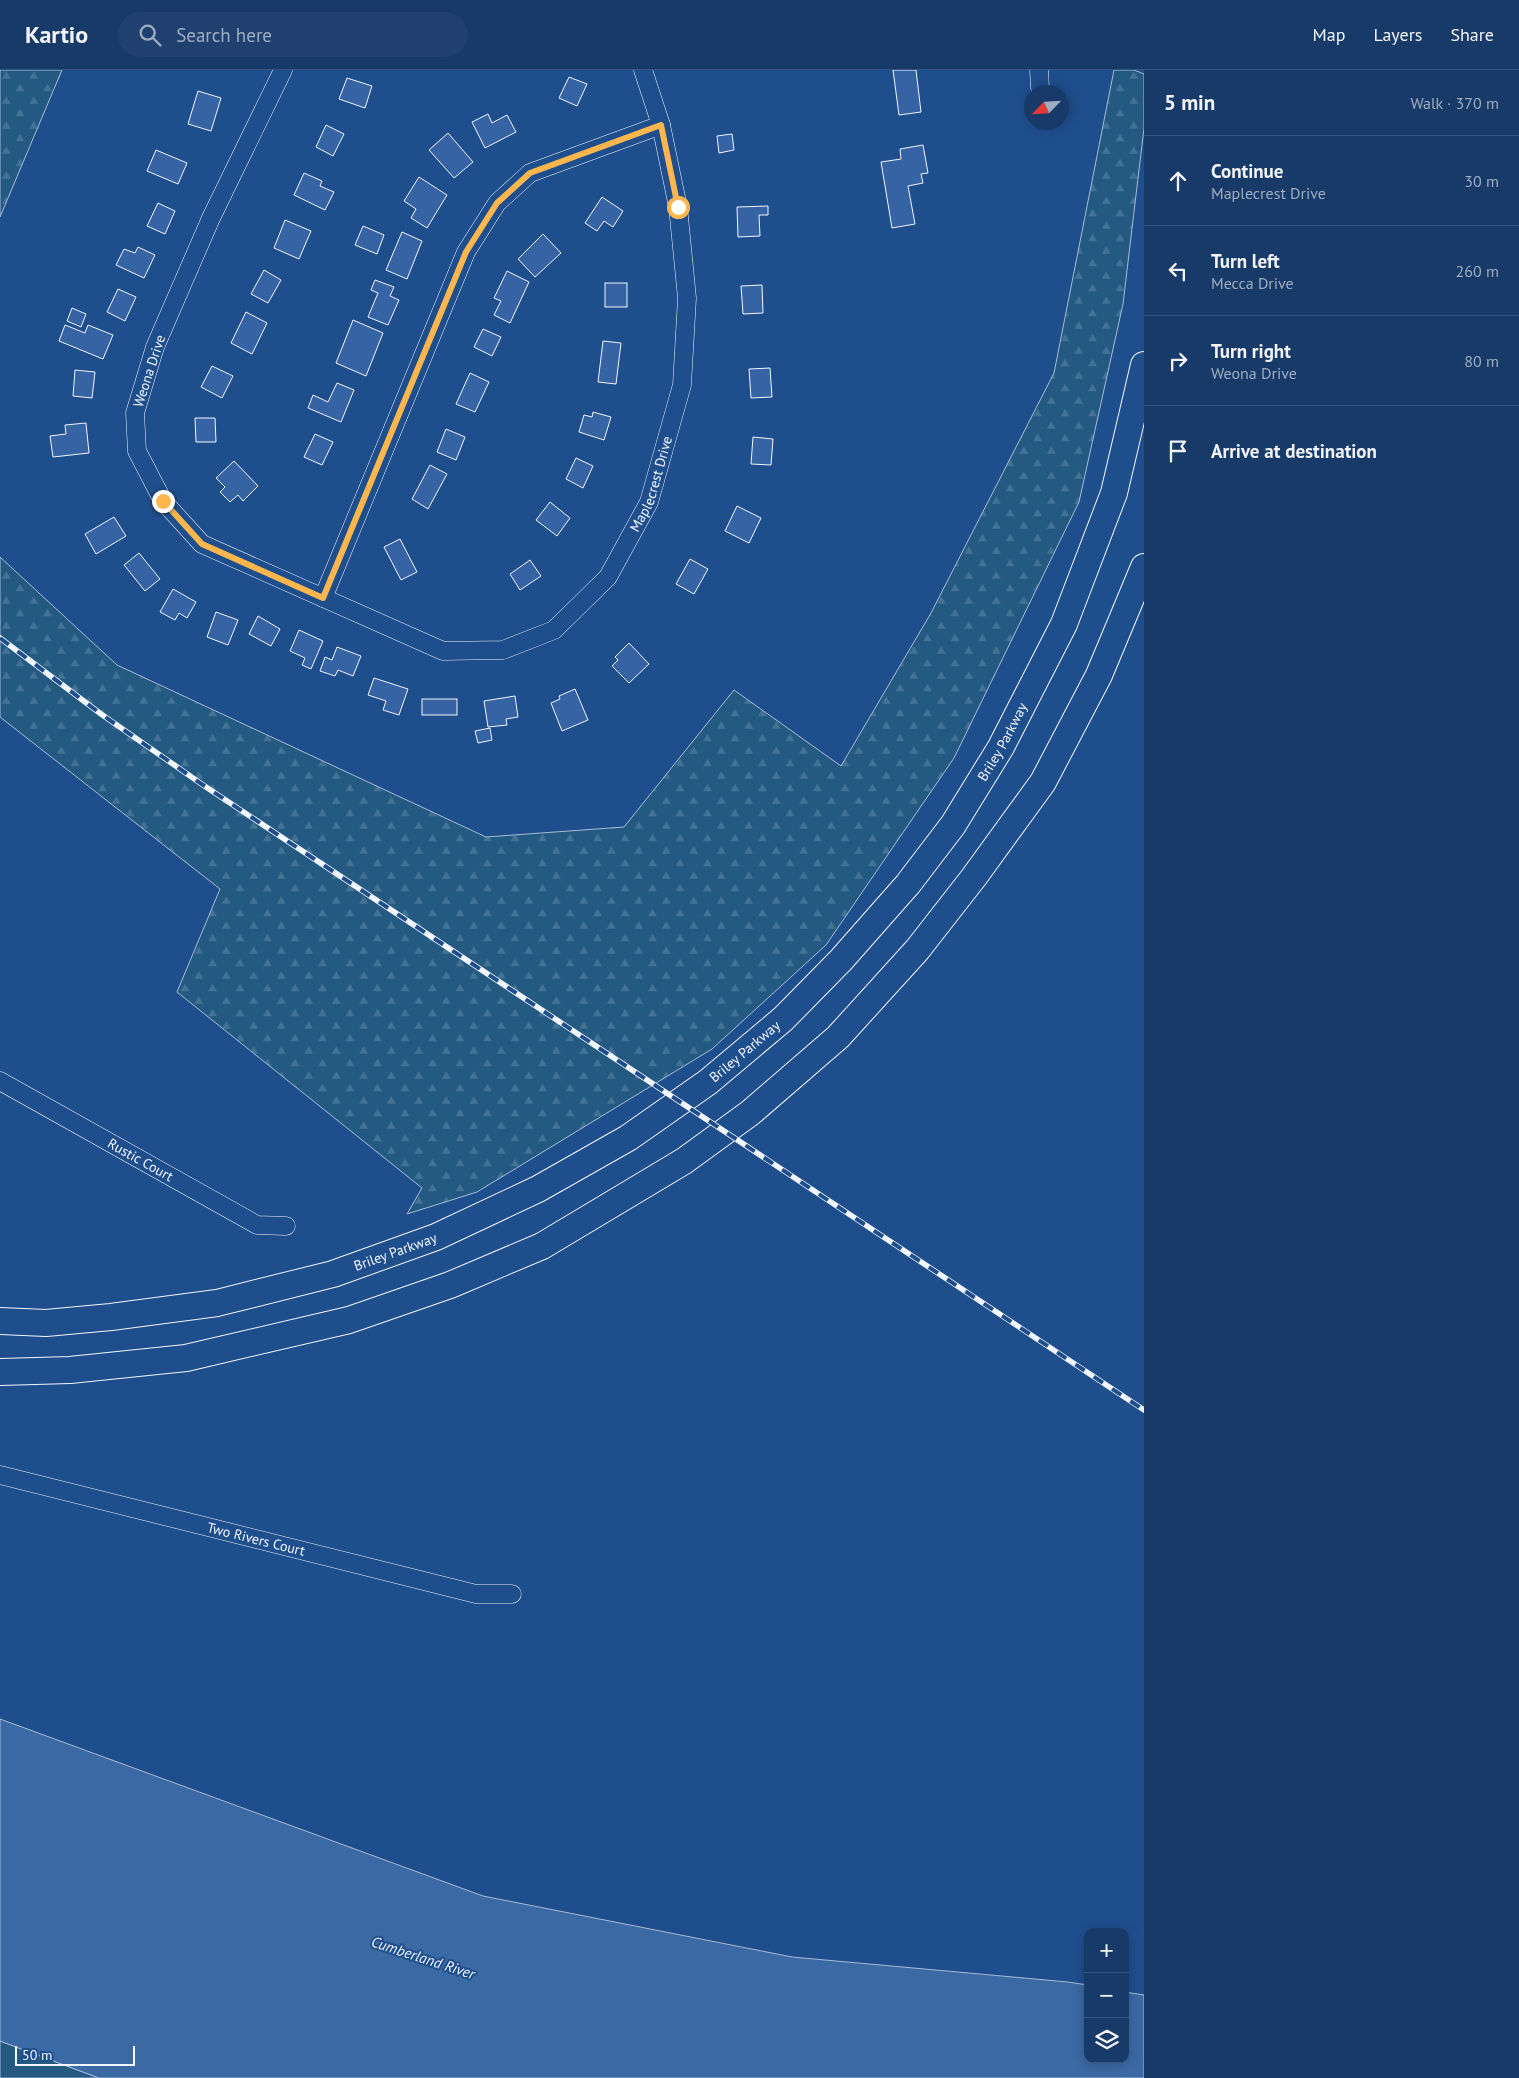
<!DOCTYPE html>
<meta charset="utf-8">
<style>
body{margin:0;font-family:"PT Sans",sans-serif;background:#20416f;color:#f1f3f6}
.controls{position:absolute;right:15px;bottom:15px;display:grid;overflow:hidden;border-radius:10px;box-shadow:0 2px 12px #0003}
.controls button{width:45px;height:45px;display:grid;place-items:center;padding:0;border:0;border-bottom:1px solid #36547d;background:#173a69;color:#f1f3f6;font:25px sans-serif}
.compass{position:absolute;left:1024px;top:15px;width:45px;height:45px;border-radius:50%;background:#173a69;box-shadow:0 2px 12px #0003;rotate:245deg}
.scale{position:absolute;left:15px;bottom:12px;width:120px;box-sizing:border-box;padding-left:5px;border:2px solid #f2f6ff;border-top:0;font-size:14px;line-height:18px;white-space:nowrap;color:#f2f6ff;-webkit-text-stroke:4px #1f4e8c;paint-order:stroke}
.stop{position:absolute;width:15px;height:15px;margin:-11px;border:4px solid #ffb74d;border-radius:50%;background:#fff}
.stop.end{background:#ffb74d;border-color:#fff;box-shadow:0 1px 5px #0008}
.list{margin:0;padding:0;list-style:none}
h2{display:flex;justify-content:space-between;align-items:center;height:65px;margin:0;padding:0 20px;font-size:21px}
h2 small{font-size:16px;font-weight:400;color:#9eadc0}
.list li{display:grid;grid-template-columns:32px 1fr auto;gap:15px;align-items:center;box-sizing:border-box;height:90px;padding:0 20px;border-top:1px solid #36547d}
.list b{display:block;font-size:19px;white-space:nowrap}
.list p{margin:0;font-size:16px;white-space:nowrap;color:#9eadc0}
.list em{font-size:16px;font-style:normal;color:#9eadc0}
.icon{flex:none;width:28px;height:28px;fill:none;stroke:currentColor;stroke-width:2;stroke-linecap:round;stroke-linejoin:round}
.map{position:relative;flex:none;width:1144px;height:2008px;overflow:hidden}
header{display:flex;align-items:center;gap:30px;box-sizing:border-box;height:70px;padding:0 25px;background:#173a69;border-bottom:1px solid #36547d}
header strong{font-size:24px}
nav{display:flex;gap:28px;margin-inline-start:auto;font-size:18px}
.search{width:350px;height:45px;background:#20416f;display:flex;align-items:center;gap:12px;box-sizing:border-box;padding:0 18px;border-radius:28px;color:#9eadc0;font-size:19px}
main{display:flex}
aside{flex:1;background:#173a69}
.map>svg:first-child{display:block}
.forest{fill:url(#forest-firs);stroke:#a8bbd7}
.green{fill:#245a82;stroke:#a8bbd7}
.water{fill:#3b69a3;stroke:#a8bbd7}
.building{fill:#3563a3;stroke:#f2f6ff}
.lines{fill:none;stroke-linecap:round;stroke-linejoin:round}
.minor-casing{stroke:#f2f6ff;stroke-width:19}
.highway-casing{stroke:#f2f6ff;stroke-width:28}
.minor{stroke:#1f4e8c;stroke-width:18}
.highway{stroke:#1f4e8c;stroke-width:26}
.rail-casing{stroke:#f2f6ff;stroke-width:5.5}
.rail{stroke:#1f4e8c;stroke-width:4;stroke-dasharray:11;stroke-linecap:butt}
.route{stroke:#ffb74d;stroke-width:6}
.labels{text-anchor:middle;stroke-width:4;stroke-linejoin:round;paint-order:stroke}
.street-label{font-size:14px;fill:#f2f6ff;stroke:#1f4e8c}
.water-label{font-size:15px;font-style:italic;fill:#f2f6ff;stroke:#1f4e8c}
</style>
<header>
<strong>Kartio</strong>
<div class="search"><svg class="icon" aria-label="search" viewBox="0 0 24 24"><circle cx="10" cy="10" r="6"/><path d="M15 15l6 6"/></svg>Search here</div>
<nav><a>Map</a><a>Layers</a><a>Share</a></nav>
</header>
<main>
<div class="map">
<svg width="1144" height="2008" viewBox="0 0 1144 2008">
<defs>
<pattern id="forest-firs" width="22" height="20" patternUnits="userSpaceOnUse" patternTransform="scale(1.25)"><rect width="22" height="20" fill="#245a82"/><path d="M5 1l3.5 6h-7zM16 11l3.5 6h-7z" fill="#447295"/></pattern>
</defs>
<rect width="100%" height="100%" fill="#1f4e8c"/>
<g class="forest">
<path d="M0,0H62L0,147Z"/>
<path d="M1114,0H1134L1144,4V58L1123,234L1079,432L954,688L826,875L712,979L477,1122L407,1144L422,1118L177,922L220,819L0,647V487L117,595L486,767L624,757L734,620L841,696L931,543L1054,303Z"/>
</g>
<path class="green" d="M0,1971L99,2008H0Z"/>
<path class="water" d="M0,1649L483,1826L792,1887L1068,1912L1088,1915V1989H1125V1922L1144,1925V2008H99L0,1971Z"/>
<g class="building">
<path d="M893,0H916L921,42L899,45Z"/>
<path d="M569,7L587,14L577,36L559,28Z"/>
<path d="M347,8L372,16L365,38L339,29Z"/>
<path d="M198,21L221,28L211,61L188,54Z"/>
<path d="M488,44L492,53L507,45L516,62L485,78L472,52Z"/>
<path d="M326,55L344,64L333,86L316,77Z"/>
<path d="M448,63L473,92L454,108L429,80Z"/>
<path d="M732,64L734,80L719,83L717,66Z"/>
<path d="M923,75L928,103L921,104L923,113L908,116L915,154L892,158L881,92L901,89L900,79Z"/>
<path d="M156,80L187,93L178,114L147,101Z"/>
<path d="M304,103L322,111L320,116L334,122L325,140L294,125Z"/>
<path d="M419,107L447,125L427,158L411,148L416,139L404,131Z"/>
<path d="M602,127L623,141L613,157L604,151L597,161L585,153Z"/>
<path d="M158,133L175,141L165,164L147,156Z"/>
<path d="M768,136V145H759L760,166L738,167L737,137Z"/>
<path d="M285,150L311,161L299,189L274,178Z"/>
<path d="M363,156L384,165L377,184L355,175Z"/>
<path d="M402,162L422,171L407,209L386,200Z"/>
<path d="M543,164L561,183L535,207L518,189Z"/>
<path d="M138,177L155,185L144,208L116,195L124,179L135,183Z"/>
<path d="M264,200L281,210L268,233L251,224Z"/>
<path d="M507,201L529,212L510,253L494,245L501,231L494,228Z"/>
<path d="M375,210L394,217L390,226L399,230L388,255L368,247L378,223L371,220Z"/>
<rect x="605" y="213" width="22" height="24"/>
<path d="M762,215L763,243L743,244L741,216Z"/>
<path d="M118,219L136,227L125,251L107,242Z"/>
<path d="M72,238L86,244L81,257L67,251Z"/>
<path d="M246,242L267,253L252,284L231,273Z"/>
<path d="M353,250L383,263L366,306L336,293Z"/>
<path d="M65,255L85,263L88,255L113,265L103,289L59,271Z"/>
<path d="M483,259L501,267L492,286L474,277Z"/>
<path d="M603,271L621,273L616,314L598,312Z"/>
<path d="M212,296L233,306L222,328L201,317Z"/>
<path d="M770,298L772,327L751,328L749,299Z"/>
<path d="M75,300L95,302L92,328L73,326Z"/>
<path d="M470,303L489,312L475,342L456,334Z"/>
<path d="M337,313L354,320L341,352L308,338L313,325L328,332Z"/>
<path d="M593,342L611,347L604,370L579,362L584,345L592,347Z"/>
<path d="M195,348H215L216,372H196Z"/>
<path d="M86,353L89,383L53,387L50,366L66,364L65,355Z"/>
<path d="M446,359L465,367L456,390L437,382Z"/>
<path d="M315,364L333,372L322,395L304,387Z"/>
<path d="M753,367L773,369L771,395L751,394Z"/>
<path d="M576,388L593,396L583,418L566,409Z"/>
<path d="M234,391L258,416L243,431L238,425L230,432L220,422L225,417L216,408Z"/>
<path d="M430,395L447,404L428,439L412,429Z"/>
<path d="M550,432L570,448L557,466L536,450Z"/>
<path d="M737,436L761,448L749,473L725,461Z"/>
<path d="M114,447L126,466L96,484L85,464Z"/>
<path d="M400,469L417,502L401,510L384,477Z"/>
<path d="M139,483L160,509L145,521L124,495Z"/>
<path d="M690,489L708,499L694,524L676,514Z"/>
<path d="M530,490L541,506L520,520L510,504Z"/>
<path d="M173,519L196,532L187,548L179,543L175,550L160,542Z"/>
<path d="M216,542L238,550L228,575L207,567Z"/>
<path d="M258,546L280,559L271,576L249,564Z"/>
<path d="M299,560L323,571L311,599L302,595L305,588L290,581Z"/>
<path d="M629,573L649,594L629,613L612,596L618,590L615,587Z"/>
<path d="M337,577L361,586L353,606L338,600L335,606L320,601L325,587L332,590Z"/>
<path d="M374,608L408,619L399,645L383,640L386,631L368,625Z"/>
<path d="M575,619L588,650L562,661L551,633L560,629L559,626Z"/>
<path d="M515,626L518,647L506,649L507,655L488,657L484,631Z"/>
<rect x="422" y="629" width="35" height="16"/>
<path d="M490,658L492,670L478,673L475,661Z"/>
</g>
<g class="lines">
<defs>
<g id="minor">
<path id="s1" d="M283,0L211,148L155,277L135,343L137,381L163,431L202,474L443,581L503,580L554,560L608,507L649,432L682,315L687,228L678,137L661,55L643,0"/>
<path d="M1039,0L1040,18"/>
<path d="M323,528L466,182L497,133L530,103L661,55"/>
<path id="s2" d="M0,1011L257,1155L286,1156"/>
<path id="s3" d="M0,1405L476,1524H512"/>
</g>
<g id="highway">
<path id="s4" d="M0,1251L46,1253L111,1247L217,1233L333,1204L436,1167L538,1119L628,1068L708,1012L783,949L841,890L908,814L953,755L1001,677L1064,554L1114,423L1144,295"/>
<path d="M0,1302L70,1300L186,1288L349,1250L450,1215L542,1176L684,1091L750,1043L838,967L917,880L974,807L1043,712L1099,605L1144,497"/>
</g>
</defs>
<use href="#minor" class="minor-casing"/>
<use href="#highway" class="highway-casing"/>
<use href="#minor" class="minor"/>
<use href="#highway" class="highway"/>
<defs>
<path id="rail" d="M0,568L101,644L203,715L1144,1340"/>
</defs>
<use href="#rail" class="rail-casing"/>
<use href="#rail" class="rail"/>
</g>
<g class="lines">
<path class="route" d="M163,431L202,474L323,528L466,182L497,133L530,103L661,55L678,137"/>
</g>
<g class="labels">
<g class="street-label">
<text transform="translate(149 301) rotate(-72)" y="5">Weona Drive</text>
<text dy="5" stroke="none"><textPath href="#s1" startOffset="1084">Maplecrest Drive</textPath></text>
<text dy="5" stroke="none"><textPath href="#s4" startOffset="1214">Briley Parkway</textPath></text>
<text dy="5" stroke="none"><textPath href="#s4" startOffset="809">Briley Parkway</textPath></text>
<text dy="5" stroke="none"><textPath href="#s2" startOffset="161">Rustic Court</textPath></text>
<text dy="5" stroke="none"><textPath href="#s4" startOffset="404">Briley Parkway</textPath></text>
<text dy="5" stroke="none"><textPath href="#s3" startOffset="264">Two Rivers Court</textPath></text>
</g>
<g class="water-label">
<text transform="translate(423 1888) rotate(18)" y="5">Cumberland River</text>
</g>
</g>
</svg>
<div class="controls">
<button>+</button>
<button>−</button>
<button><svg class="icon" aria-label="layers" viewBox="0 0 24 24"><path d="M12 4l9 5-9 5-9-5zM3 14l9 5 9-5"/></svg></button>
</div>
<svg class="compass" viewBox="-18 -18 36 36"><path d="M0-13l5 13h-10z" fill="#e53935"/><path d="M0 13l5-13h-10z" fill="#9eadc0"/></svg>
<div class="scale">50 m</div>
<div class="stop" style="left:678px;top:137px"></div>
<div class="stop end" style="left:163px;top:431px"></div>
</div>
<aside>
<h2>5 min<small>Walk · 370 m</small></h2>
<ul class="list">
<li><svg class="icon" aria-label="ahead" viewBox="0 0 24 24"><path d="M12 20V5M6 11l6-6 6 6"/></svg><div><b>Continue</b><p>Maplecrest Drive</p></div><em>30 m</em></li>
<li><svg class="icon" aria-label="left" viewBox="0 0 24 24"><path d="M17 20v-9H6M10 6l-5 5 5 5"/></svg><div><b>Turn left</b><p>Mecca Drive</p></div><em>260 m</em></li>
<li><svg class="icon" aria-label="right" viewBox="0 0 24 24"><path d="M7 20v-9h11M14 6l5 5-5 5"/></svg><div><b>Turn right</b><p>Weona Drive</p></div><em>80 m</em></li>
<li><svg class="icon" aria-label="arrive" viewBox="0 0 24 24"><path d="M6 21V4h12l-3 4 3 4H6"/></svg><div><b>Arrive at destination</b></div></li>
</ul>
</aside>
</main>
